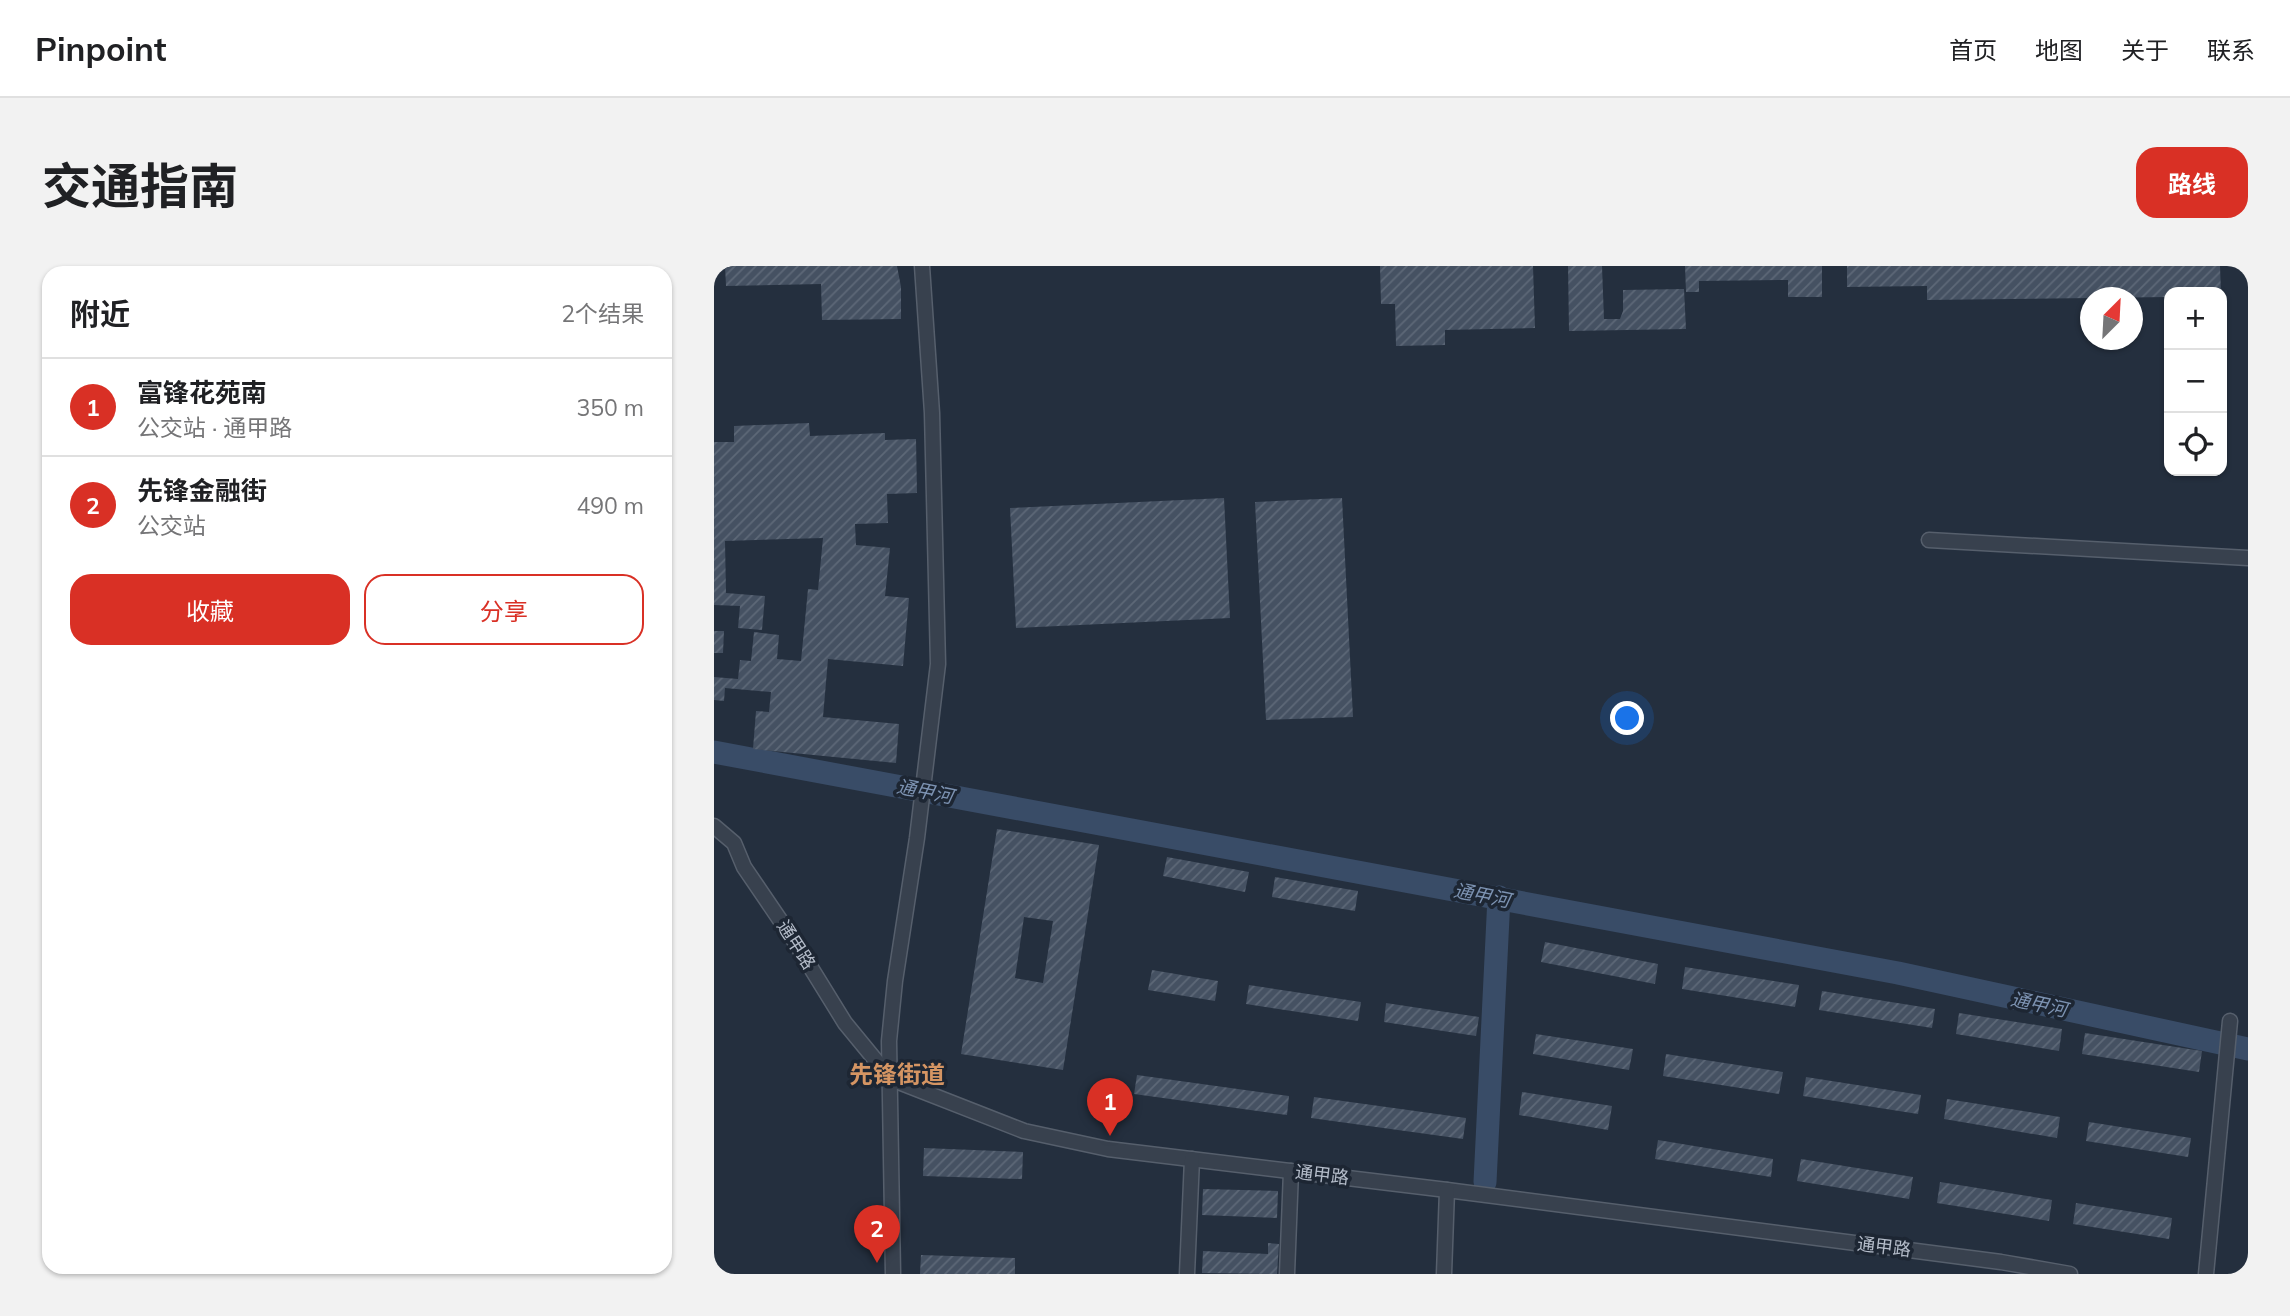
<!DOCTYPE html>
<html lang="zh">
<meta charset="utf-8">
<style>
body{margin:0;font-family:Mulish,"Noto Sans SC",sans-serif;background:#f2f2f2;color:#202124}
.controls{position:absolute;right:21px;top:21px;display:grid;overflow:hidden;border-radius:14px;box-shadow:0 2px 5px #0004}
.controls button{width:63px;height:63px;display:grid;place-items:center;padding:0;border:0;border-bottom:2px solid #e0e0e0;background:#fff;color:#202124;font:35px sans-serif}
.compass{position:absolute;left:1366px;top:21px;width:63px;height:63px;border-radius:50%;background:#fff;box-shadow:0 2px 5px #0004;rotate:24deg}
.you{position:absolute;left:914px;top:453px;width:24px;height:24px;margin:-18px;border:5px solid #fff;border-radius:50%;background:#1a73e8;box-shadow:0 0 0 10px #1a73e833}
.badge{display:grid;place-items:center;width:46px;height:46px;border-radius:50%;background:#d93025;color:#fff;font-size:23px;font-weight:700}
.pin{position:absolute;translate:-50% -58px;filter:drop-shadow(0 2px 4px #0008)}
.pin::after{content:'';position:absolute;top:37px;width:24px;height:21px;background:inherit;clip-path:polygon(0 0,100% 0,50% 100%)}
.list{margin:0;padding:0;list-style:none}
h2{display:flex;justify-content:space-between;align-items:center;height:91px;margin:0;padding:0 28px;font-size:30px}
h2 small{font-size:23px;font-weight:400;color:#757577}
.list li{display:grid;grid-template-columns:46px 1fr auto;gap:21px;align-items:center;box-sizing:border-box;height:98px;padding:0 28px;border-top:2px solid #e0e0e0}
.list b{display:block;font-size:26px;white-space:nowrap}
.list p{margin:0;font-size:23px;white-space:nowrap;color:#757577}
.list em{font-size:23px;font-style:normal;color:#757577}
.actions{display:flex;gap:14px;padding:21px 28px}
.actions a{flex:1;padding:16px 0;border:2px solid #d93025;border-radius:21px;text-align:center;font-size:24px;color:#d93025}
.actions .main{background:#d93025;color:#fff}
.icon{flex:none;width:38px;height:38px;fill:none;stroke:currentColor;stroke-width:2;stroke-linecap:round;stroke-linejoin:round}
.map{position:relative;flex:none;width:1534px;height:1008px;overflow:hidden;border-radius:21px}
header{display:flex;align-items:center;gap:42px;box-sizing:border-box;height:98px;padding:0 35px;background:#fff;border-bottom:2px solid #e0e0e0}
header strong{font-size:33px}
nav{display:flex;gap:38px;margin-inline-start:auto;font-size:24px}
.intro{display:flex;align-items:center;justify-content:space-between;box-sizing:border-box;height:168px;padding:0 42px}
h1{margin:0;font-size:49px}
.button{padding:18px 32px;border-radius:21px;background:#d93025;color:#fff;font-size:24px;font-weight:700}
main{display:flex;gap:42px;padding:0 42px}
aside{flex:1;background:#fff;border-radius:21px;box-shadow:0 2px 5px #0004}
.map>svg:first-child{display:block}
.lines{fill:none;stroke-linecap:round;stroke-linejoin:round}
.river{stroke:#394c67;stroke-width:23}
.building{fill:url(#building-hatch);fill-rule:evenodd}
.minor-casing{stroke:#565f6c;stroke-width:17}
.minor{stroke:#38414e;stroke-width:14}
.labels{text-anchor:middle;stroke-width:7;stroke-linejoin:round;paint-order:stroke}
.street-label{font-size:18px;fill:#b4bcc9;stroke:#1d2633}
.water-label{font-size:19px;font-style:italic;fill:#7c92b1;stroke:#1d2633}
.district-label{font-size:24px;font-weight:bold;fill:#d59563;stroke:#1d2633}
</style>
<header>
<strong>Pinpoint</strong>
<nav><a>首页</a><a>地图</a><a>关于</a><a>联系</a></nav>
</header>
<div class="intro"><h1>交通指南</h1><a class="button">路线</a></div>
<main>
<aside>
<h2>附近<small>2个结果</small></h2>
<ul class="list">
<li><span class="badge">1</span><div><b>富锋花苑南</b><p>公交站 · 通甲路</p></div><em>350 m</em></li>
<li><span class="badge">2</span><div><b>先锋金融街</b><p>公交站</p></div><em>490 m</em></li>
</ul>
<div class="actions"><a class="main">收藏</a><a>分享</a></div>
</aside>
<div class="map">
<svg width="1534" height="1008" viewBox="0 0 1534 1008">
<defs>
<pattern id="building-hatch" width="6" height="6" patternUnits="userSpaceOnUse" patternTransform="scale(1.75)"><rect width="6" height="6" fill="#455162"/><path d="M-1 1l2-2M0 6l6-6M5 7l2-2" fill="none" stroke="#5d6877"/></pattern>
</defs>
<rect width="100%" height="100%" fill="#242f3e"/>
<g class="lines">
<g class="river">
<path d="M0,486L1184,707L1534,783"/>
<path d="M771,916L785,631"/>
</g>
</g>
<g class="building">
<path d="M11,0H183L187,21V53L108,54L107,18L12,20Z"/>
<path d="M666,0H819L821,62L731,64V79L682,80L681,38H667Z"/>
<path d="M854,0H888L890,53H906L909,45V24L970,23L972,63L855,65Z"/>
<path d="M971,0H1108V31H1074V14L985,15V26H972Z"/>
<path d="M1133,0H1506L1507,26H1455V31L1213,34V20L1133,21Z"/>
<path d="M95,157L96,170L171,167V174L202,173L203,227L173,228L174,257L141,258L142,279L176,282L171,330L195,332L189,400L114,393L109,451L185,458L182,497L39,483L42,445L55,446L57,426L11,422L10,435L0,434V411L24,413L26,394L37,395L40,366L65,369L63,393L87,395L94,323L104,324L109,272L11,275L12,327L51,330L48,364L24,362L26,340L0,339V176H20V160Z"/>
<path d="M510,232L516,352L302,362L296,242Z"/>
<path d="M628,232L639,451L552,454L541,236Z"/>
<path d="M0,365H10L9,387H0Z"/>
<path d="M283,563L385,579L349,804L247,788ZM310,651L339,655L329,717L301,712Z"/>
<path d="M453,591L535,606L531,626L449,610Z"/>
<path d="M561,611L644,625L641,645L558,631Z"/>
<path d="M831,676L944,698L941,718L827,696Z"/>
<path d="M971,701L1085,719L1081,741L968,723Z"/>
<path d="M438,704L504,715L501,735L434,724Z"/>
<path d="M535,719L647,736L644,755L532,738Z"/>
<path d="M1108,725L1221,743L1218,762L1105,744Z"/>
<path d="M672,737L765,751L762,770L670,756Z"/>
<path d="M1245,747L1348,763L1345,785L1242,768Z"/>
<path d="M1371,767L1488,785L1485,806L1368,788Z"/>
<path d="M822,768L919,783L915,804L819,788Z"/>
<path d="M952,788L1069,806L1065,828L949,810Z"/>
<path d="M423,809L575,830L573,849L420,828Z"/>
<path d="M1092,811L1207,829L1204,848L1089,830Z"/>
<path d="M808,826L898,840L894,864L805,849Z"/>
<path d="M600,831L752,852L749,873L597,852Z"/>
<path d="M1233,833L1346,851L1343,872L1230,853Z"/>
<path d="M1375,856L1477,872L1474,891L1372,875Z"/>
<path d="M944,874L1059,893L1057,911L941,893Z"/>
<path d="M210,882L309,886L308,913L209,910Z"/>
<path d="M1087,893L1199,911L1195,933L1083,915Z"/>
<path d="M1226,916L1338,934L1335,955L1223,937Z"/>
<path d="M489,923L564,925L563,952L488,949Z"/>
<path d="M1362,937L1458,952L1455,973L1359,958Z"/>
<path d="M554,977L565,978L563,1008L488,1007L489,985L554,988Z"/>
<path d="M207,989L301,992V1008H206Z"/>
</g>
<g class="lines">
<defs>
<g id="minor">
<path d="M1215,274L1534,292"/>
<path d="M0,560L20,577L30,601L81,676L131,757L177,813L310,865L394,883L733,924L1287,996L1356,1008"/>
<path d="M179,1008L175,775L181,715L203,572L224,398L218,147L208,0"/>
<path d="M473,1008L478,893"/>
<path d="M573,1008L577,905"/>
<path d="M730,1008L733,924"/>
<path d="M1492,1008L1516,755"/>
</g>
</defs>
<use href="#minor" class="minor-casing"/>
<use href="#minor" class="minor"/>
</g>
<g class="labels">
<g class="street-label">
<text transform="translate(82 679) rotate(57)" y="6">通甲路</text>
<text transform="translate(608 909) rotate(7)" y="6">通甲路</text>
<text transform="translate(1170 981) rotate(7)" y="6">通甲路</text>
</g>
<g class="water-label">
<text transform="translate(211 525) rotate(11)" y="7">通甲河</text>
<text transform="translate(768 629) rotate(11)" y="7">通甲河</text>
<text transform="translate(1325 738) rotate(12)" y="7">通甲河</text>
</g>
<g class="district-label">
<text x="183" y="817">先锋街道</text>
</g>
</g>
</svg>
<div class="controls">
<button>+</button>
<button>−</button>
<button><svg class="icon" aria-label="locate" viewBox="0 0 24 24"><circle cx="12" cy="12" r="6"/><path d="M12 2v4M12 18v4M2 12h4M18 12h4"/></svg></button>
</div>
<svg class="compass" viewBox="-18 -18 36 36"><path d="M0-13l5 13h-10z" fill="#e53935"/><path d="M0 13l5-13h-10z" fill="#757577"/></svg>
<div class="you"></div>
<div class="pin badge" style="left:396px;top:870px">1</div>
<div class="pin badge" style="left:163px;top:997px">2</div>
</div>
</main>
